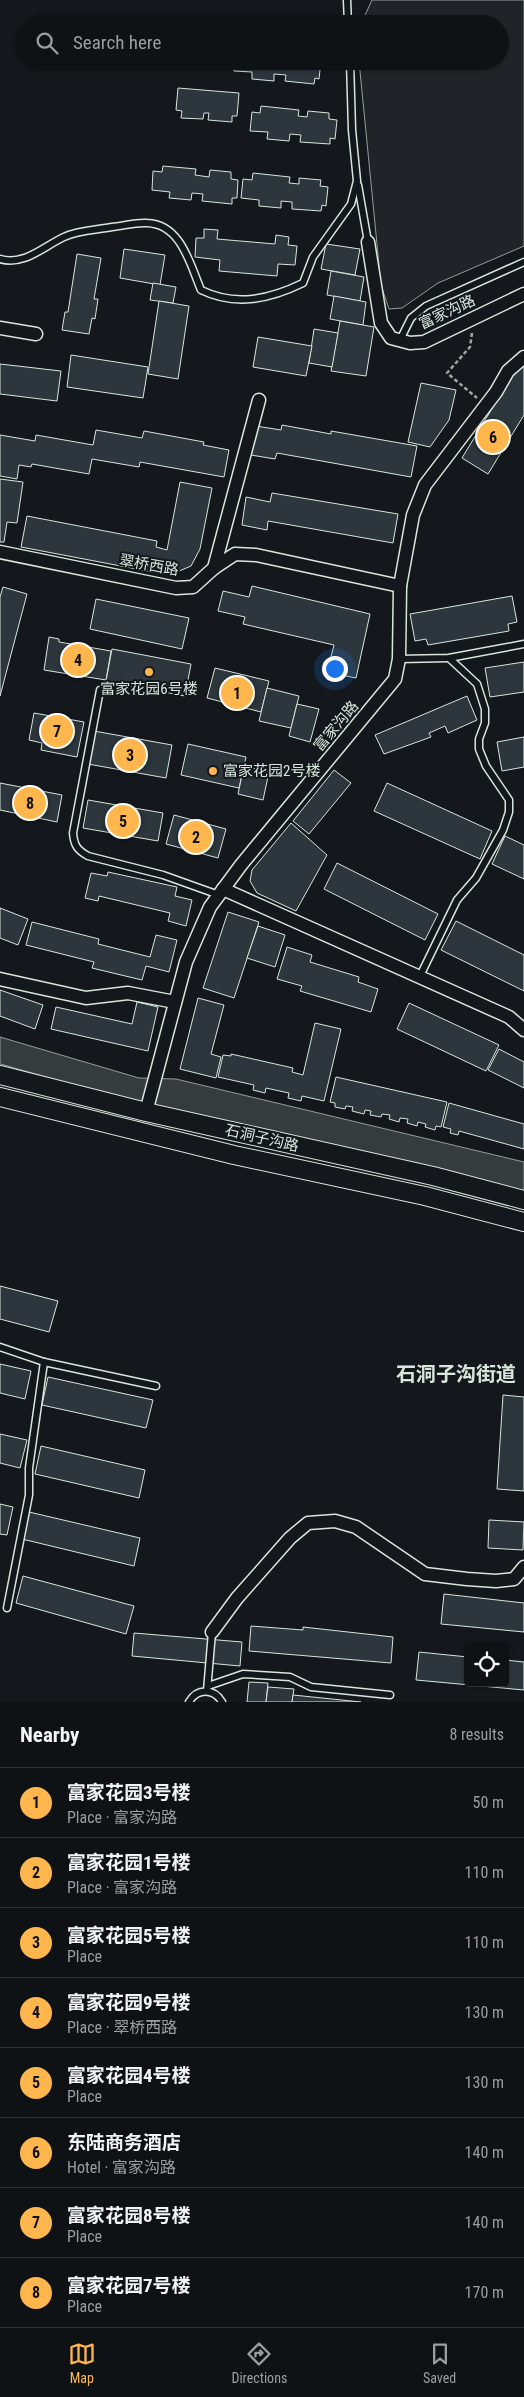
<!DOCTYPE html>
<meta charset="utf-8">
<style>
body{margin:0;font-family:"Roboto Condensed","Noto Sans SC",sans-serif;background:#181b1e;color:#f1f3f6}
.controls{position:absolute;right:15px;bottom:15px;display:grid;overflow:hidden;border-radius:5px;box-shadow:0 1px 4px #0004}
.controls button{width:45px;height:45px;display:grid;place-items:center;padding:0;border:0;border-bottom:1px solid #2f3234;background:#0f1215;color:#f1f3f6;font:25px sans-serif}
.you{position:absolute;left:334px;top:668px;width:18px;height:18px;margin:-12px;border:4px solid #fff;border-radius:50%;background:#1a73e8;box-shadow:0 0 0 8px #1a73e833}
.badge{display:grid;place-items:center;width:32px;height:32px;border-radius:50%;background:#ffb74d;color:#111;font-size:16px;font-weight:700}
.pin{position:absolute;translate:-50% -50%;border:2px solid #fff;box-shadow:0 1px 5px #0006}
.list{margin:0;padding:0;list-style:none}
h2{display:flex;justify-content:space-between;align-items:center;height:65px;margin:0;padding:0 20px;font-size:21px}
h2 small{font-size:16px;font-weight:400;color:#9b9ea0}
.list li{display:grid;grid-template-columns:32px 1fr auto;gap:15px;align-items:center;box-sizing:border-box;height:70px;padding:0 20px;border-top:1px solid #2f3234}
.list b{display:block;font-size:19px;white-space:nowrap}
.list p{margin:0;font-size:16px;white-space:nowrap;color:#9b9ea0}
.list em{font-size:16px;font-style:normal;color:#9b9ea0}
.icon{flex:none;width:28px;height:28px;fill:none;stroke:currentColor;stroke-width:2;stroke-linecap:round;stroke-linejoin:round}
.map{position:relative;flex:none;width:524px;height:1702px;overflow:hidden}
.search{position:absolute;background:#0f1215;box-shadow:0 1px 4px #0004;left:15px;right:15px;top:15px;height:55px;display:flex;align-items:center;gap:12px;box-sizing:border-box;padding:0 18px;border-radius:28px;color:#9b9ea0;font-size:19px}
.sheet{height:625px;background:#0f1215}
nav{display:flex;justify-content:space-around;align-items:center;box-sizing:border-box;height:70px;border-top:1px solid #2f3234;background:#0f1215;font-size:14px;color:#9b9ea0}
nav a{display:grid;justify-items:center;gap:2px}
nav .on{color:#ffb74d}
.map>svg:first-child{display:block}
.green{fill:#202428;stroke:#939e99}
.water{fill:#363b3e;stroke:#939e99}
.building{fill:#2c363c;stroke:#d8e6dc}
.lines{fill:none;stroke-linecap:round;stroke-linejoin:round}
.service-casing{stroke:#d8e6dc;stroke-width:9}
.minor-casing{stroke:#d8e6dc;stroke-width:15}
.secondary-casing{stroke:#d8e6dc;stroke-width:20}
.path{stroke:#9da8a2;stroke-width:2.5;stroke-dasharray:4 2.5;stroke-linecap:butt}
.service{stroke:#14181c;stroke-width:6}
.minor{stroke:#14181c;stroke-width:12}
.secondary{stroke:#14181c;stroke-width:18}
.poi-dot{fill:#ffb74d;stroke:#14181c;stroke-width:2}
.labels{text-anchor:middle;stroke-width:4;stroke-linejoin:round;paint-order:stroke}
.street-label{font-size:15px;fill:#d8e6dc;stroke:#14181c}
.poi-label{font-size:15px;fill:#d8e6dc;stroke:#14181c}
.district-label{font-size:20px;font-weight:bold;fill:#d8e6dc;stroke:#14181c}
</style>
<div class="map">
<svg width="524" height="1702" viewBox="0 0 524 1702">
<rect width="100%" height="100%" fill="#14181c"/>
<path class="green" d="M372,0H524V246L438,283L402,308L389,309L381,285L359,61H500V24H361Z"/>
<path class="water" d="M0,1037L139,1078L176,1079L524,1162V1195L130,1101L4,1065L0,1064Z"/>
<g class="building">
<path d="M235,61H321L319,79L315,78L314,84L285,81L286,75L274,74V81L252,79V72L234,71Z"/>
<path d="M178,88L239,93L237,116H232V122L208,120L209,113H204L203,119L181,118L182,111L176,110Z"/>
<path d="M261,106L299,110L298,116L307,117L308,111L329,113V119L337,120L335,139L330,138V144L300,142L301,135L290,134L289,141L267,139L268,132L250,131L252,112L260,113Z"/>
<path d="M163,166L196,169L195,175L209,177L210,170L231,172V179L238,180L237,198H232V204L202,201L203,194L192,193L191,200L169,198L170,192L152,190L153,171L162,172Z"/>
<path d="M253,173L290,177L289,183L299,184V178L321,180L320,186L328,187L326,206L322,205L321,211L292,209V202L281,201V208L259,206V200L241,198L243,179L252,180Z"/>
<path d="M204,229L218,230L217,239L275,244L276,235L289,237L288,245L297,246L295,265L278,264L277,276L219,271L220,260L195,257L196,238H204Z"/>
<path d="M326,244L360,249L355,275L321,269Z"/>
<path d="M124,249L165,255L160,285L120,278Z"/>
<path d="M77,254L101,258L94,299H98L95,319L92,318L89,334L62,330L65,312H68Z"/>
<path d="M331,271L364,277L360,301L327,295Z"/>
<path d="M153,283L176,287L173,303L150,300Z"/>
<path d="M334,296L366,302L363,325L330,319Z"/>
<path d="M159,301L189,306L178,379L148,374Z"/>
<path d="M340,321L374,327L366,376L331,371Z"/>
<path d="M314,329L338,333L332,367L309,363Z"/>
<path d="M258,337L312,346L306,376L253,367Z"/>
<path d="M71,355L148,367L143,398L67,387Z"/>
<path d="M0,364L61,371L57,401L0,394Z"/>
<path d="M524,365V415L488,474L462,458L513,374Z"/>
<path d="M421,383L456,390L449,420L430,447L408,442Z"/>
<path d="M282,425L331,434V431L417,446L411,477L277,453L275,459L251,455L256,426L281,430Z"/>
<path d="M96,430L142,438L144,431L204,442L203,445L229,450L224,477L140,462L139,467L92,459L89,474L32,464L31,467L19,465L17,479L0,476V435L35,441L36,435L93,445Z"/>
<path d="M0,479L23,482L17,523L7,522L4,542H0Z"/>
<path d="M180,482L212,488L200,549L191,566L177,572L163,574L21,547L27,516L157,541L156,547L167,550Z"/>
<path d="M272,493L398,514L393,543L268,521L267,530L242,525L246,497L270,502Z"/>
<path d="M252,586L370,614L356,678L327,672L334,645L243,624L245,617L218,611L223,591L249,597Z"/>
<path d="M3,587L27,594L0,696V597Z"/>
<path d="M512,596L517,622L508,624L509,631L428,645L426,639L415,641L410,614Z"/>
<path d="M96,599L189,618L182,649L90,629Z"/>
<path d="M49,637L59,639V642L111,651L106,680L44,670Z"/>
<path d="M112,649L191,664L185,696L106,681Z"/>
<path d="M524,662V692L490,697L485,668Z"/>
<path d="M215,668L269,681L261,712L207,698Z"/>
<path d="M267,688L299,696L291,728L259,721Z"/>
<path d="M467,696L477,720L448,733L445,726L429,733L431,737L384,754L375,735Z"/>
<path d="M297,704L319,709L310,742L289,736Z"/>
<path d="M34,713L84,722L77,757L41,750L42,743L29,740Z"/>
<path d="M94,731L172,745L166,778L88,764Z"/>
<path d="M524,737V767L502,771L497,742Z"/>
<path d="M188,744L246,757L239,788L181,775Z"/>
<path d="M244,766L269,772L263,800L238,794Z"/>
<path d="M334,770L351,783L309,834L293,821Z"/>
<path d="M0,783L62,795L57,822L0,810Z"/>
<path d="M387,783L492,831L480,859L374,811Z"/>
<path d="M88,800L163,813L158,841L83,828Z"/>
<path d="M174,815L226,829L218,858L166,844Z"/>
<path d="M291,823L327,855L296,911L257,893L250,881L252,870Z"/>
<path d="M505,836L524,845V879L492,864Z"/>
<path d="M337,863L438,914L425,940L324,889Z"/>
<path d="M108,872L177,887L175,896L192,900L186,926L168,921L170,913L99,896L98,901L85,898L91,873L107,876Z"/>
<path d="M0,908L28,919L18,945L0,938Z"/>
<path d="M228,912L259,922L234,998L203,988Z"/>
<path d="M456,921L524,955V991L441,950Z"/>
<path d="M32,922L99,939L98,944L150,957L156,935L177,940L169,972L146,966L142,980L92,968L94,962L26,945Z"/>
<path d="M258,926L285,935L275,967L247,958Z"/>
<path d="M287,947L312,955L310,962L359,977L358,982L378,989L371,1012L300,991L302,986L277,979Z"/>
<path d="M0,990L43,1005L35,1029L0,1016Z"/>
<path d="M198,998L224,1005L211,1054L221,1057L216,1078L180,1069Z"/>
<path d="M137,1002L158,1007L148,1051L51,1029L56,1007L132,1024Z"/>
<path d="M409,1003L499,1045L486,1071L397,1029Z"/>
<path d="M315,1023L341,1029L324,1101L302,1096L301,1101L288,1098L289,1093L266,1088L265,1093L253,1090L254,1085L218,1077L223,1055L231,1056V1054L293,1068L292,1072L303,1075Z"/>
<path d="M499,1049L524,1062V1088L488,1070Z"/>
<path d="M336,1077L447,1102L441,1127L436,1126L435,1130L425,1127L426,1124L418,1122L417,1126L407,1123L408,1119L400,1118L399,1122L389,1119L390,1115L382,1114L381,1117L370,1115L371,1111L365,1110L364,1114L352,1111L353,1107L346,1106L345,1109L335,1107V1103L330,1102Z"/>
<path d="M449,1103L524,1124V1149L459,1131L458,1135L450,1133L451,1129L443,1127Z"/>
<path d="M0,1286L58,1301L49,1332L0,1319Z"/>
<path d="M0,1364L31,1371L25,1399L0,1393Z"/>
<path d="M48,1377L153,1400L146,1428L42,1405Z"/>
<path d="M503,1395L524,1397V1491L497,1489Z"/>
<path d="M0,1434L27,1440L20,1468L0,1463Z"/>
<path d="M41,1446L145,1470L139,1498L35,1474Z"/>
<path d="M0,1504L13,1507L7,1535L0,1534Z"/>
<path d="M29,1512L140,1538L134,1566L22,1539Z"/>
<path d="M489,1520L524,1522L523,1550L488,1548Z"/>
<path d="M23,1576L134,1606L126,1634L16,1603Z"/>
<path d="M444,1594L524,1603V1632L441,1624Z"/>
<path d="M251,1626L303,1630V1627L393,1637L391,1663L249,1651Z"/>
<path d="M134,1633L242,1642L240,1666L132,1656Z"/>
<path d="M419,1652L468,1657V1683H505V1660L524,1662V1690L416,1680Z"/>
<path d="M249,1682L268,1683L266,1702H247Z"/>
<path d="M268,1687L294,1689L292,1702H266Z"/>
<path d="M293,1695L361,1702H292Z"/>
</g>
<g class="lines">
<defs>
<g id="service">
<path d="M347,0L348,24"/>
<path d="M358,185L368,242"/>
<path d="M0,259C25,266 44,246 64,237C78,230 96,230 112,227C123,226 136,222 147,223C181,224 190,264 201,290C236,307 270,299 303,283L313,257L351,204L357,181L352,130L350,61"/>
<path d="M400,340L411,318L426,306L524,262"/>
<path d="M399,659L449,658L524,644"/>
<path d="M100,690L73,833C74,845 77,850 88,856L163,875L219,895"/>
<path d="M420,976L457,900L476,878L503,830L509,812V800L486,766L479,749V739L485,723V709L477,684L449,658"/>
<path d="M0,1347L44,1362L156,1386"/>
<path d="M7,1608L29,1495V1468L44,1362"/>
<path d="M208,1686L243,1674L290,1677L311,1687L390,1695"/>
<path d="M207,1691L212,1632"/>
<path d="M189,1702C197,1688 214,1688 222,1702"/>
</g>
<g id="minor">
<path d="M368,242L381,323L391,338L410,343L424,342L524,294"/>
<path d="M0,328L36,334"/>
<path d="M0,552L176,588L193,587L214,568L235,554L256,555L400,586"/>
<path d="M214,568L259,400"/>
<path d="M223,889L509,1017L524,1030"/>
<path d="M0,979L86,998L128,993L175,1002"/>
<path d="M146,1112L186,962L210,907L241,865L395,679L399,659L400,586L413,515L425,485L496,392L508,371L524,357"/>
<path d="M212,1632L237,1598L290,1538L308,1523L335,1521L356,1527L425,1574L467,1579L496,1581L514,1579L524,1567"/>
</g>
<g id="secondary">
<path d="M0,1075L146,1112L433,1176L524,1200"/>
<path d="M0,1097L234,1155L425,1196L524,1222"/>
</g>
</defs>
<use href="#service" class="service-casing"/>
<use href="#minor" class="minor-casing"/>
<use href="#secondary" class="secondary-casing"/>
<path class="path" d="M472,333L470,347L447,373L477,398"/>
<use href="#service" class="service"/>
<use href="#minor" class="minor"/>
<use href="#secondary" class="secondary"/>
</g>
<g class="poi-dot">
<circle cx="149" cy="672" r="5"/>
<circle cx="213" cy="771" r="5"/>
</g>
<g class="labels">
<g class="street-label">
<text transform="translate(447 312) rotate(-25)" y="5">富家沟路</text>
<text transform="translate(149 565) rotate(10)" y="5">翠桥西路</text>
<text transform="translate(336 726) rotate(-50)" y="5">富家沟路</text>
<text transform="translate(262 1138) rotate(13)" y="5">石洞子沟路</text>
</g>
<g class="poi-label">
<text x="149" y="694">富家花园6号楼</text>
<text x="223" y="776" text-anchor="start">富家花园2号楼</text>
</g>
<g class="district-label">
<text x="456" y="1381">石洞子沟街道</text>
</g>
</g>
</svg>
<div class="controls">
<button><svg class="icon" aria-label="locate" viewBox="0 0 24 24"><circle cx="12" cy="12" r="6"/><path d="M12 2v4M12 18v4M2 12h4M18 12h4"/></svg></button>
</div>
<div class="you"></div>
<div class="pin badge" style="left:237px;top:693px">1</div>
<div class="pin badge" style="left:196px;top:837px">2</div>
<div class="pin badge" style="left:130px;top:755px">3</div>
<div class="pin badge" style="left:78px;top:660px">4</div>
<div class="pin badge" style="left:123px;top:821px">5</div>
<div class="pin badge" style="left:493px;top:437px">6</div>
<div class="pin badge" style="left:57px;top:731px">7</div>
<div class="pin badge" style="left:30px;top:803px">8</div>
<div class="search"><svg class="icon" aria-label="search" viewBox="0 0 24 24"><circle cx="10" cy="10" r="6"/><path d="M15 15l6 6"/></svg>Search here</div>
</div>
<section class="sheet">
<h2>Nearby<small>8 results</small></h2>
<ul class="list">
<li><span class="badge">1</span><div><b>富家花园3号楼</b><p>Place · 富家沟路</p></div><em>50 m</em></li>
<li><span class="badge">2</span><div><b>富家花园1号楼</b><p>Place · 富家沟路</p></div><em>110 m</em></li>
<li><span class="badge">3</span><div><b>富家花园5号楼</b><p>Place</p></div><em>110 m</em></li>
<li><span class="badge">4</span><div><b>富家花园9号楼</b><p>Place · 翠桥西路</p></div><em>130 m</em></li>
<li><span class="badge">5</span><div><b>富家花园4号楼</b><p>Place</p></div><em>130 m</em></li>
<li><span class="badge">6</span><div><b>东陆商务酒店</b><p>Hotel · 富家沟路</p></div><em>140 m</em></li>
<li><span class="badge">7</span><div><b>富家花园8号楼</b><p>Place</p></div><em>140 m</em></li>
<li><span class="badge">8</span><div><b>富家花园7号楼</b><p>Place</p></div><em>170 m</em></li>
</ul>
</section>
<nav>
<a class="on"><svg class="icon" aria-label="map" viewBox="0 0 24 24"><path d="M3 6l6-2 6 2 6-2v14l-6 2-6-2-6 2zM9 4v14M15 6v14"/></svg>Map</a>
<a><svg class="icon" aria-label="directions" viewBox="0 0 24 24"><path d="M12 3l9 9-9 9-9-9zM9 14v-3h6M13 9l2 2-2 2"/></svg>Directions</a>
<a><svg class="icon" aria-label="saved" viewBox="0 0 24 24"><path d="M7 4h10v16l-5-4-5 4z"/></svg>Saved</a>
</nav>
